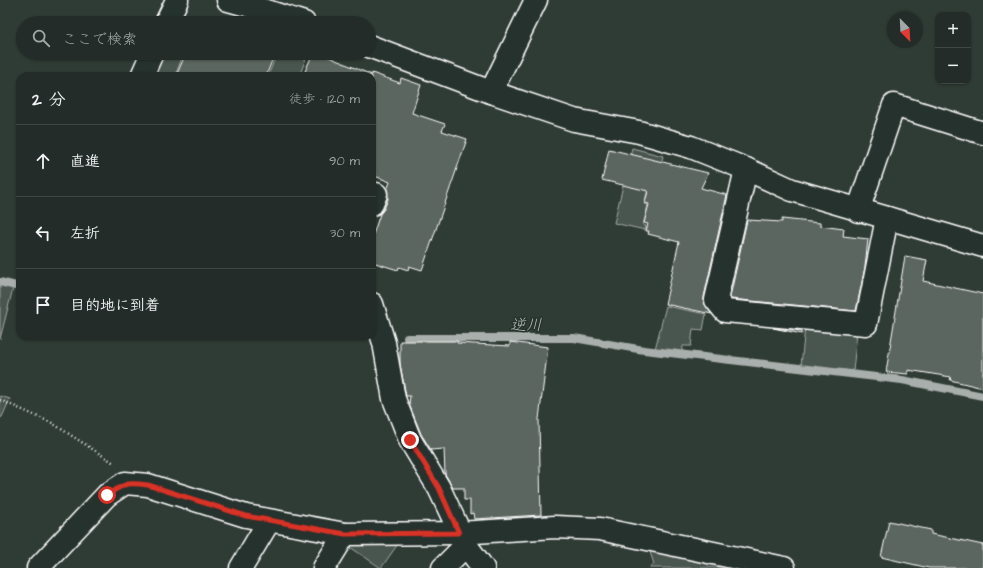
<!DOCTYPE html>
<html lang="ja">
<meta charset="utf-8">
<style>
body{margin:0;font-family:"Architects Daughter","Klee One",sans-serif;background:#2f3834;color:#f1f3f6}
.controls{position:absolute;right:12px;top:12px;display:grid;overflow:hidden;border-radius:8px;box-shadow:0 1px 3px #0004}
.controls button{width:36px;height:36px;display:grid;place-items:center;padding:0;border:0;border-bottom:1px solid #404845;background:#232c28;color:#f1f3f6;font:20px sans-serif}
.compass{position:absolute;left:887px;top:12px;width:36px;height:36px;border-radius:50%;background:#232c28;box-shadow:0 1px 3px #0004;rotate:156deg}
.stop{position:absolute;width:12px;height:12px;margin:-9px;border:3px solid #d93025;border-radius:50%;background:#fff}
.stop.end{background:#d93025;border-color:#fff;box-shadow:0 1px 4px #0008}
.list{margin:0;padding:0;list-style:none}
h2{display:flex;justify-content:space-between;align-items:center;height:52px;margin:0;padding:0 16px;font-size:17px}
h2 small{font-size:13px;font-weight:400;color:#a3a7a8}
.list li{display:grid;grid-template-columns:26px 1fr auto;gap:12px;align-items:center;box-sizing:border-box;height:72px;padding:0 16px;border-top:1px solid #404845}
.list b{display:block;font-size:15px;white-space:nowrap}
.list em{font-size:13px;font-style:normal;color:#a3a7a8}
.icon{flex:none;width:22px;height:22px;fill:none;stroke:currentColor;stroke-width:2;stroke-linecap:round;stroke-linejoin:round}
.map{position:relative;flex:none;width:983px;height:568px;overflow:hidden}
.search{position:absolute;background:#232c28;box-shadow:0 1px 3px #0004;left:16px;top:16px;width:360px;height:44px;display:flex;align-items:center;gap:10px;box-sizing:border-box;padding:0 14px;border-radius:22px;color:#a3a7a8;font-size:15px}
.panel{position:absolute;background:#232c28;box-shadow:0 1px 3px #0004;left:16px;top:72px;width:360px;height:268px;border-radius:12px}
.map>svg:first-child{display:block}
.green{fill:#4a544f;stroke:#a4aaa7}
.lines{fill:none;stroke-linecap:round;stroke-linejoin:round}
.stream{stroke:#a9afac;stroke-width:8}
.building{fill:#5b6661;stroke:#fff}
.minor-casing{stroke:#fff;stroke-width:25}
.path{stroke:#fff;stroke-width:2.5;stroke-dasharray:1 3;stroke-linecap:butt}
.minor{stroke:#26332d;stroke-width:22}
.route{stroke:#d93025;stroke-width:5}
.labels{text-anchor:middle;stroke-width:3;stroke-linejoin:round;paint-order:stroke}
.water-label{font-size:16px;font-style:italic;fill:#b8bcba;stroke:#26332d}
</style>
<div class="map">
<svg width="983" height="568" viewBox="0 0 983 568">
<rect width="100%" height="100%" fill="#2f3b35"/>
<filter id="ink" filterUnits="userSpaceOnUse"><feTurbulence type="fractalNoise" baseFrequency=".025" numOctaves="2"/><feDisplacementMap in="SourceGraphic" scale="8" xChannelSelector="R" yChannelSelector="G"/><feConvolveMatrix kernelMatrix="1 2 1 2 8 2 1 2 1" color-interpolation-filters="sRGB"/></filter>
<g filter="url(#ink)">
<g class="green">
<path d="M163,53H184L175,76H154Z"/>
<path d="M277,53H308L300,74L304,76H268Z"/>
<path d="M632,148L663,156L655,189L648,188L644,204L648,205L643,225L646,226L645,230L614,223Z"/>
<path d="M0,285L13,288L0,339Z"/>
<path d="M666,306L706,314L703,330L693,329L691,346H683L682,352L655,349Z"/>
<path d="M805,327L857,332L853,371L801,366Z"/>
<path d="M0,396L10,399L2,417L0,418Z"/>
<path d="M400,541L381,568L350,547L353,542Z"/>
<path d="M649,549L746,568H649L654,564Z"/>
</g>
<g class="lines">
<g class="stream">
<path d="M0,282L20,287"/>
<path d="M407,338H574L644,350L902,380L983,396"/>
</g>
</g>
<g class="building">
<path d="M186,53H262L273,58L266,76H176Z"/>
<path d="M313,53H319L372,75V73L400,83L401,78L421,85L412,113L445,124L442,131L467,139L422,270L409,266L408,270L399,267L398,270L372,262V238L380,214L384,209L388,199L387,190L390,182L372,175V76H303Z"/>
<path d="M609,149L708,173L701,188L727,195L704,297V303L712,314L665,304L679,242L648,234L649,231H646L648,224L644,223L649,204L645,203L648,191L602,180Z"/>
<path d="M782,219L820,223V226L844,229L843,236L868,239L865,267L856,311L731,299L730,297L747,220L782,222Z"/>
<path d="M905,256L927,260L923,281L983,294V388L950,380L951,377L908,370V374L886,372Z"/>
<path d="M773,328L802,331V334Z"/>
<path d="M400,341H457V343L510,346V342L548,347L539,419L541,515L474,519L473,513L470,514V500H464V488H453L445,474L444,449L431,450L421,434L409,404L410,396H406L400,364Z"/>
<path d="M889,521L931,530V534L983,545V568H929L881,557Z"/>
</g>
<g class="lines">
<defs>
<g id="minor">
<path d="M228,0L257,8L304,23"/>
<path d="M166,23L177,0"/>
<path d="M369,46L491,92L574,120L639,132L691,147L746,169L792,190L983,246"/>
<path d="M142,76L152,53"/>
<path d="M491,92L536,0"/>
<path d="M746,169L716,300L725,311L866,324L887,218"/>
<path d="M372,204L376,194"/>
<path d="M858,211L894,105L983,133"/>
<path d="M372,304L384,343L394,399L410,440L439,488L466,545L483,568"/>
<path d="M38,568L107,495L125,483L148,485L246,516L345,534L459,533L555,527L600,529L784,568"/>
<path d="M241,568L269,521"/>
<path d="M324,568L345,534"/>
<path d="M443,568L466,545"/>
</g>
</defs>
<use href="#minor" class="minor-casing"/>
<path class="path" d="M0,400L52,423L114,463"/>
<use href="#minor" class="minor"/>
</g>
</g>
<g class="lines" filter="url(#ink)">
<path class="route" d="M107,495C126,483 126,482 148,485L246,516L345,534L459,533L439,488L410,440"/>
</g>
<g class="labels">
<g class="water-label">
<text x="526" y="330">逆川</text>
</g>
</g>
</svg>
<div class="controls">
<button>+</button>
<button>−</button>
</div>
<svg class="compass" viewBox="-18 -18 36 36"><path d="M0-13l5 13h-10z" fill="#e53935"/><path d="M0 13l5-13h-10z" fill="#a3a7a8"/></svg>
<div class="stop" style="left:107px;top:495px"></div>
<div class="stop end" style="left:410px;top:440px"></div>
<div class="search"><svg class="icon" aria-label="search" viewBox="0 0 24 24"><circle cx="10" cy="10" r="6"/><path d="M15 15l6 6"/></svg>ここで検索</div>
<section class="panel">
<h2>2 分<small>徒歩 · 120 m</small></h2>
<ul class="list">
<li><svg class="icon" aria-label="ahead" viewBox="0 0 24 24"><path d="M12 20V5M6 11l6-6 6 6"/></svg><div><b>直進</b></div><em>90 m</em></li>
<li><svg class="icon" aria-label="left" viewBox="0 0 24 24"><path d="M17 20v-9H6M10 6l-5 5 5 5"/></svg><div><b>左折</b></div><em>30 m</em></li>
<li><svg class="icon" aria-label="arrive" viewBox="0 0 24 24"><path d="M6 21V4h12l-3 4 3 4H6"/></svg><div><b>目的地に到着</b></div></li>
</ul>
</section>
</div>
